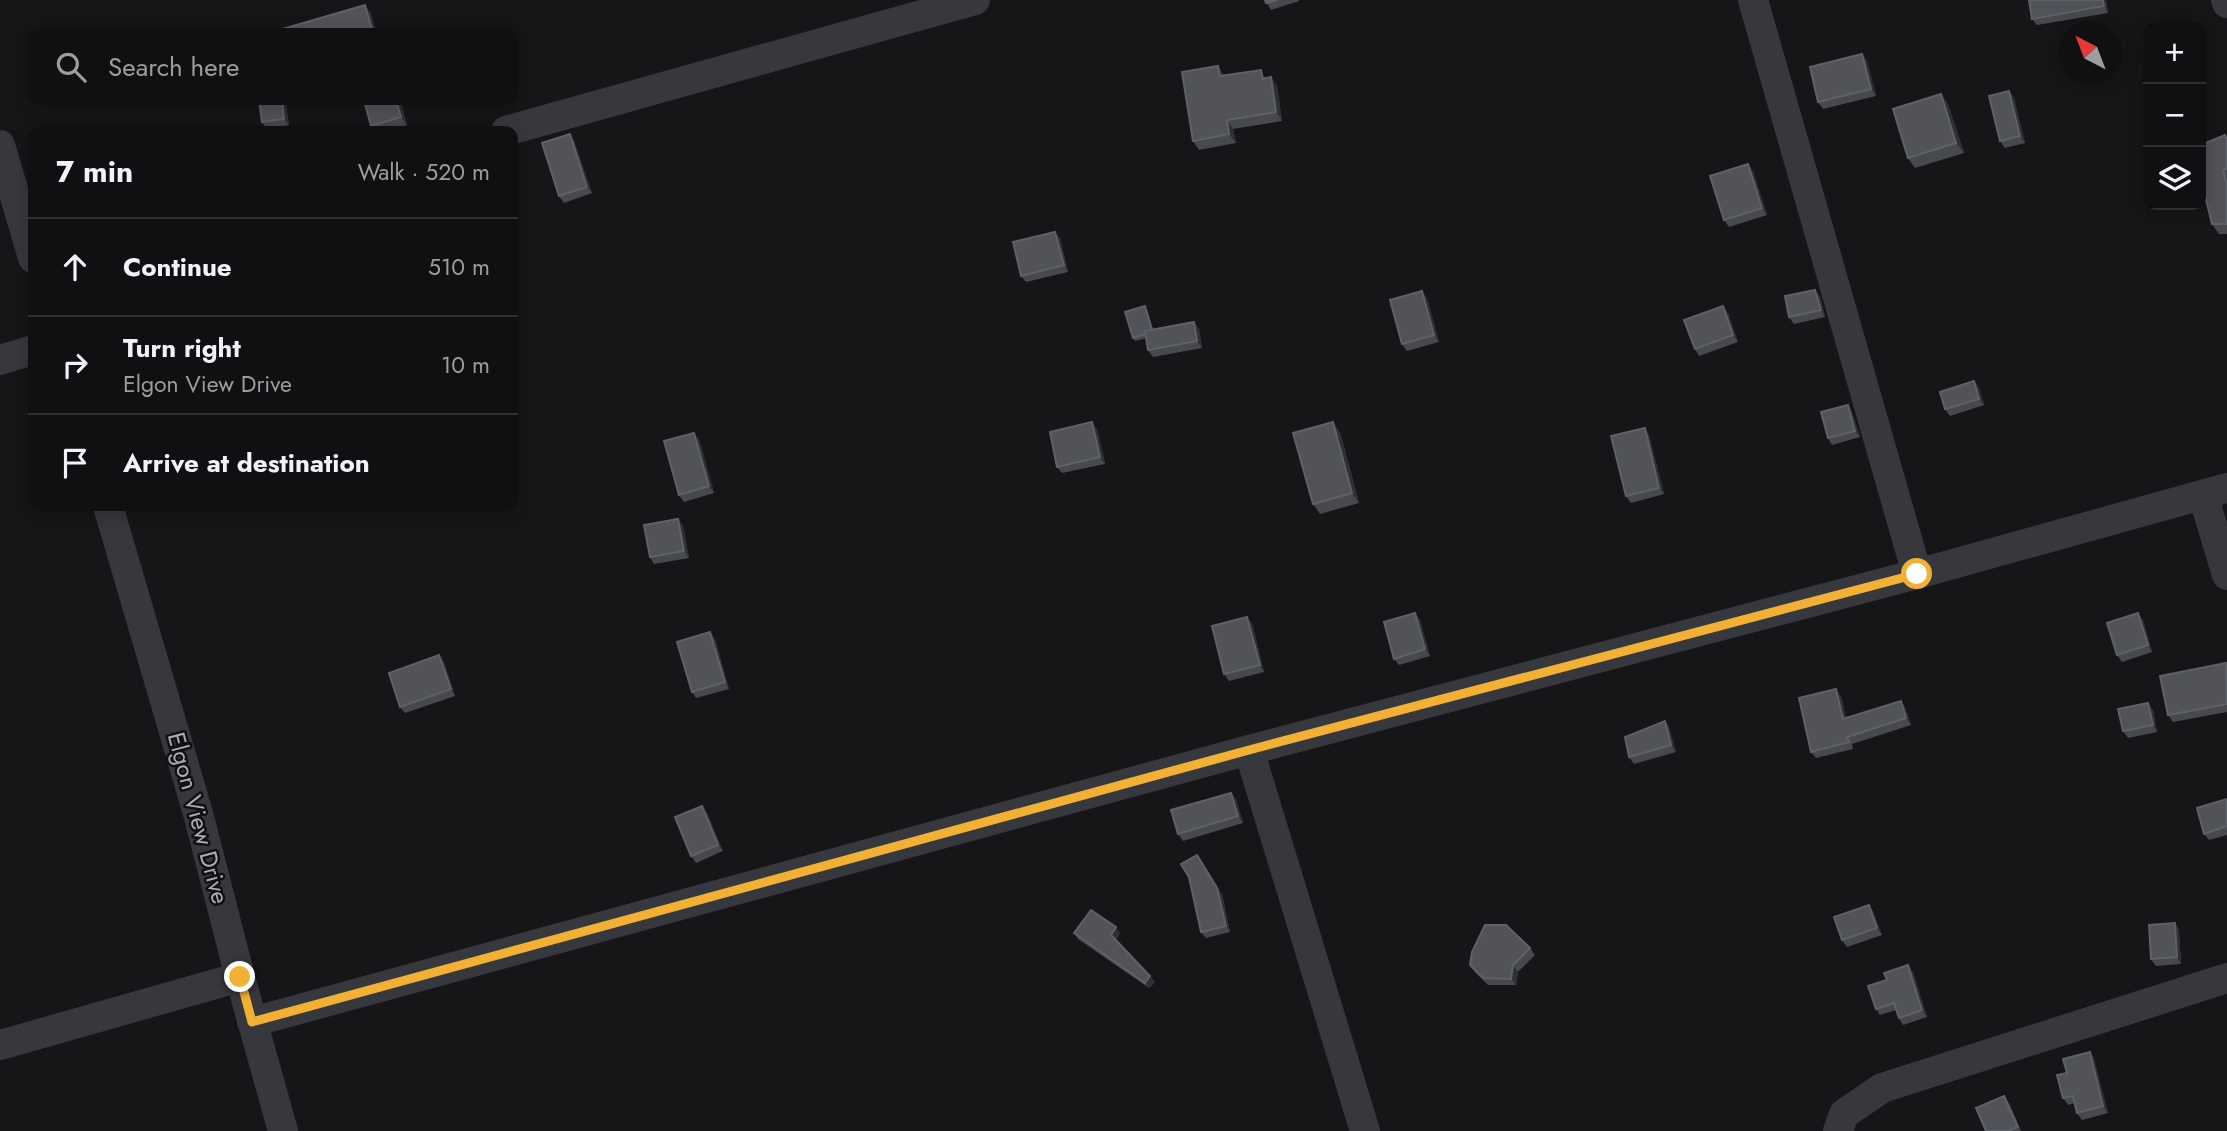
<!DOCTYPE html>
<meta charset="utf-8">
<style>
body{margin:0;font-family:Jost,sans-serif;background:#19191b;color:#f1f3f6}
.controls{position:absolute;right:21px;top:21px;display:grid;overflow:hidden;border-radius:14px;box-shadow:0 4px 18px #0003}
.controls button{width:63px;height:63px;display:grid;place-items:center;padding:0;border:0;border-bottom:2px solid #303032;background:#101012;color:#f1f3f6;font:35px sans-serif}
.compass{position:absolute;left:2059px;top:21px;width:63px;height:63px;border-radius:50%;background:#101012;box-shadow:0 4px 18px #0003;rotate:318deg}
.stop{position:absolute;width:21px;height:21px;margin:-16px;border:5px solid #f2b134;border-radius:50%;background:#fff}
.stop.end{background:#f2b134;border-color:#fff;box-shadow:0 2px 7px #0008}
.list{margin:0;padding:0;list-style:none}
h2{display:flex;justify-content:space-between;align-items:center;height:91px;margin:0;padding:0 28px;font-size:30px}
h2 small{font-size:23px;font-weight:400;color:#9c9d9f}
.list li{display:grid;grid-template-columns:46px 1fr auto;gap:21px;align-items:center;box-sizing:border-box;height:98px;padding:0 28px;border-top:2px solid #303032}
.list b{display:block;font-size:26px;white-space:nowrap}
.list p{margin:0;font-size:23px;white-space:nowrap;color:#9c9d9f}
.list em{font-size:23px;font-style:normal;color:#9c9d9f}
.icon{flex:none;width:38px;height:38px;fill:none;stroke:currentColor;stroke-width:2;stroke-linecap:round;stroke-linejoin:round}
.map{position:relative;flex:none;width:2227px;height:1131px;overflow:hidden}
.search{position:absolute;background:#101012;box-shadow:0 4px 18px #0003;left:28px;top:28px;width:490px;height:77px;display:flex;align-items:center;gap:18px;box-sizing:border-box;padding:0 24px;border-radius:14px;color:#9c9d9f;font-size:26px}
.panel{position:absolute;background:#101012;box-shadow:0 4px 18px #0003;left:28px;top:126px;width:490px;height:385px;border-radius:14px}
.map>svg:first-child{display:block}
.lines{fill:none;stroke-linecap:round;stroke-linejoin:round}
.minor{stroke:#37383d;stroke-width:30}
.wall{fill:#47494d}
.shaded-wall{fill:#2f3033}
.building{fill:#525359;stroke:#5f6168;stroke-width:2}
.route{stroke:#f2b134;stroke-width:9}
.labels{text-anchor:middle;stroke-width:5;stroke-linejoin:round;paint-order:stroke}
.street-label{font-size:24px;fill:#a8adb8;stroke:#111113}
</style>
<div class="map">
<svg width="2227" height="1131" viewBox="0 0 2227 1131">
<rect width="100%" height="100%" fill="#161618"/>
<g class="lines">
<g class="minor">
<path d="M1753,0L1917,574"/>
<path d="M2226,0L2227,3"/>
<path d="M506,131L975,0"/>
<path d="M0,145L33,258"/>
<path d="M0,360L33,350"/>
<path d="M2203,495L2227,575"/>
<path d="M108,506L199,817L240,977L283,1131"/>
<path d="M1249,750L1365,1131"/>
<path d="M252,1022L1249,750L1917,574L2227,488"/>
<path d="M0,1045L240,977"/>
<path d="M1838,1131L1844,1114L1882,1088L2227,978"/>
</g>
</g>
<g class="wall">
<path d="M1265,0H1299V1L1271,10Z"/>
<path d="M2029,0H2106L2108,13L2037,25L2032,19Z"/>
<path d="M1862,54L1867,61L1876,96L1823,109L1818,102Z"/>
<path d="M1224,75L1271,77L1277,86L1282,121L1233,129L1236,143L1199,150L1193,141Z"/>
<path d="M2009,91L2014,98L2025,143L2005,148L2000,141Z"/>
<path d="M1941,94L1948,104L1964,153L1915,168L1908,158Z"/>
<path d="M259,100H285L289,125L267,129L262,122Z"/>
<path d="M400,100L407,125L387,131H375L371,126Z"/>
<path d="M570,134L574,141L592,193L564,203L559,196Z"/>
<path d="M2227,138V234H2219L2212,224Z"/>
<path d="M1748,164L1753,171L1767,215L1729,227L1724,220Z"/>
<path d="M1055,232L1060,238L1068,272L1026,282L1021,276Z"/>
<path d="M1820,296L1825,317L1794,324L1789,317Z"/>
<path d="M1427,298L1439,342L1407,351L1402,344Z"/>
<path d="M1145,306L1147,310L1153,330L1194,322L1199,329L1202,348L1153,357L1148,350L1146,338L1135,341L1133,338Z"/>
<path d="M1728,313L1738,342L1699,356L1695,349Z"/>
<path d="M1974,381L1979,388L1984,405L1950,416L1945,409Z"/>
<path d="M1848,405L1852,412L1860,437L1832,445L1828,438Z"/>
<path d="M1097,429L1105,464L1062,473L1057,467Z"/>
<path d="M1340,432L1359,503L1320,514L1313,504Z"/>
<path d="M1649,435L1664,494L1631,503L1626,496Z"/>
<path d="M699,439L714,493L684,502L679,495Z"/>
<path d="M678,519L683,526L689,558L654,564L650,557Z"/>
<path d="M1415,613L1420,620L1430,656L1399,665L1394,659Z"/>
<path d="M2143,620L2152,652L2122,662L2117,655Z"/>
<path d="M1252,623L1264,672L1229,681L1224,674Z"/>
<path d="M710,632L715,639L729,689L696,698L692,692Z"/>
<path d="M439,655L444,662L455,696L405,713L400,707Z"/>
<path d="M2227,663V712L2173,722L2168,715Z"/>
<path d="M1841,696L1846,718L1901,701L1905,707L1911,725L1852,744L1853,749L1816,758L1811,752Z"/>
<path d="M2153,710L2157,732L2128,738L2123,731Z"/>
<path d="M1665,721L1669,727L1676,752L1634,764L1629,757Z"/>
<path d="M1231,793L1236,799L1243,823L1183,841L1178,834Z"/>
<path d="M2227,799V835L2209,840L2204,834Z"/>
<path d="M707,813L723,851L696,863L691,856Z"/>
<path d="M1222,894L1230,932L1206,938L1201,932Z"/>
<path d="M1869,905L1873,912L1882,935L1847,947L1842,940Z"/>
<path d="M2175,923L2179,930L2181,964L2156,966L2151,959Z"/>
<path d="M1074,933H1120L1116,940L1150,976L1155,982L1149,988L1078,939Z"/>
<path d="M1530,948L1535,955L1518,972L1516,985H1488L1474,971L1470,965Z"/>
<path d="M1913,972L1927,1017L1903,1025L1899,1018L1896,1010L1880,1015L1876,1009Z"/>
<path d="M2090,1052L2094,1059L2108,1113L2082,1120L2077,1113L2075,1103L2068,1105L2063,1098L2067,1073Z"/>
<path d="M2009,1103L2021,1131H1986Z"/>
</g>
<g class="shaded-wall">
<path d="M2103,0H2106L2108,13L2104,6Z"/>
<path d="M365,5L371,13L377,33H373Z"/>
<path d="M1862,54L1867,61L1876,96L1871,89Z"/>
<path d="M1218,66L1224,75L1220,76Z"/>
<path d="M1271,77L1277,86L1282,121L1276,112Z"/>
<path d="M2009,91L2014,98L2025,143L2020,136Z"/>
<path d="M1941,94L1948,104L1964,153L1956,143Z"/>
<path d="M282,100H285L289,125L284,119Z"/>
<path d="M396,100H400L407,125L401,117Z"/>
<path d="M1227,120L1233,129L1236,143L1229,134Z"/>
<path d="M570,134L574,141L592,193L587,187Z"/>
<path d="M1748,164L1753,171L1767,215L1762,208Z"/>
<path d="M1055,232L1060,238L1068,272L1064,265Z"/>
<path d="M1815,290L1820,296L1825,317L1821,310Z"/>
<path d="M1422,291L1427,298L1439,342L1434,335Z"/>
<path d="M1145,306L1147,310L1155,335L1153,332Z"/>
<path d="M1723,306L1728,313L1738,342L1733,335Z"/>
<path d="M1194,322L1199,329L1202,348L1197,341Z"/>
<path d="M1974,381L1979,388L1984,405L1979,399Z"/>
<path d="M1848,405L1852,412L1860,437L1855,431Z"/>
<path d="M1092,422L1097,429L1105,464L1100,457Z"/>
<path d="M1333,422L1340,432L1359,503L1352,493Z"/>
<path d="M1645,428L1649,435L1664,494L1659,488Z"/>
<path d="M694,433L699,439L714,493L709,486Z"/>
<path d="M678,519L683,526L689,558L684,551Z"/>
<path d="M1415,613L1420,620L1430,656L1425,649Z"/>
<path d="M2138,613L2143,620L2152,652L2148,645Z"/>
<path d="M1247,617L1252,623L1264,672L1260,665Z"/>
<path d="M710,632L715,639L729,689L725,682Z"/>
<path d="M439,655L444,662L455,696L451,689Z"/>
<path d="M1836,689L1841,696L1848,726L1843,719Z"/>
<path d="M1901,701L1905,707L1911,725L1906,718Z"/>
<path d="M2148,703L2153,710L2157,732L2153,725Z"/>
<path d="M1665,721L1669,727L1676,752L1671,745Z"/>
<path d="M1231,793L1236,799L1243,823L1238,816Z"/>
<path d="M702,806L707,813L723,851L718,845Z"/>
<path d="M1197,855L1222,894L1230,932L1226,926Z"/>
<path d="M1869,905L1873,912L1882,935L1877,928Z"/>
<path d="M2175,923L2179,930L2181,964L2177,957Z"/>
<path d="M1116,927L1120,933L1115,941L1111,935Z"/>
<path d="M1513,965L1518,972L1516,985L1511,979Z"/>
<path d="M1908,965L1913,972L1927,1017L1922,1010Z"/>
<path d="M1150,976L1155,982L1149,988L1145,983Z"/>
<path d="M2090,1052L2094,1059L2108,1113L2103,1106Z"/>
<path d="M2004,1096L2009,1103L2021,1131L2018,1127Z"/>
</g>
<g class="building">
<path d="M1265,0H1277L1266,3Z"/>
<path d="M2029,0H2103L2104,6L2032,19Z"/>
<path d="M365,5L373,33H345L344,31L338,33H269Z"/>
<path d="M1862,54L1871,89L1818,102L1810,67Z"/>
<path d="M1218,66L1220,76L1261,70L1263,79L1271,77L1276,112L1227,120L1229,134L1193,141L1182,72Z"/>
<path d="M2009,91L2020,136L2000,141L1989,96Z"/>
<path d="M1941,94L1956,143L1908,158L1893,109Z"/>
<path d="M259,100H282L284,119L262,122Z"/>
<path d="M364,100H396L401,117L371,126Z"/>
<path d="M570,134L587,187L559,196L542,143Z"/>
<path d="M2225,135L2227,140V169L2223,170L2227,185V224H2212L2201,179V145Z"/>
<path d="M1748,164L1762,208L1724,220L1710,176Z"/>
<path d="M1055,232L1064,265L1021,276L1013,242Z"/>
<path d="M1815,290L1821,310L1789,317L1785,296Z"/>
<path d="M1422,291L1434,335L1402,344L1390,300Z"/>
<path d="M1145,306L1152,330L1145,331V334L1133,338L1125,312Z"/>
<path d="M1723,306L1733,335L1695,349L1684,320Z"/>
<path d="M1194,322L1197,341L1148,350L1145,331Z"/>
<path d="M1974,381L1979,399L1945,409L1940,392Z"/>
<path d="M1848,405L1855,431L1828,438L1821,412Z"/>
<path d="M1092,422L1100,457L1057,467L1050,432Z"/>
<path d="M1333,422L1352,493L1313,504L1293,433Z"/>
<path d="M1645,428L1659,488L1626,496L1611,436Z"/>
<path d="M694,433L709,486L679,495L664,441Z"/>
<path d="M678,519L684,551L650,557L644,525Z"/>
<path d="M1415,613L1425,649L1394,659L1384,622Z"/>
<path d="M2138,613L2148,645L2117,655L2107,623Z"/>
<path d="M1247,617L1260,665L1224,674L1212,626Z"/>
<path d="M710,632L725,682L692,692L677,642Z"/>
<path d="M439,655L451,689L400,707L389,673Z"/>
<path d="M2226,663L2227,704L2168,715L2160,676Z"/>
<path d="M1836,689L1843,719L1901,701L1906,718L1847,737L1849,742L1811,752L1799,698Z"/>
<path d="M2148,703L2153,725L2123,731L2118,709Z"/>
<path d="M1665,721L1671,745L1629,757L1625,737Z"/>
<path d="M1231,793L1238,816L1178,834L1171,810Z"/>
<path d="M2227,799V826L2204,834L2197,808Z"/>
<path d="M702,806L718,845L691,856L675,817Z"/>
<path d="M1197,855L1217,888L1226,926L1201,932L1189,877L1181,864Z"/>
<path d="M1869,905L1877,928L1842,940L1834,917Z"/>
<path d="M1091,910L1116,927L1111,935L1150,976L1145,983L1074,933Z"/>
<path d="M2175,923L2177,957L2151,959L2149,925Z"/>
<path d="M1485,925H1506L1530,948L1513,965L1511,979L1483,978L1470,965L1472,952Z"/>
<path d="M1908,965L1922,1010L1899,1018L1894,1003L1876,1009L1868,986L1887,980L1884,973Z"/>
<path d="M2090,1052L2103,1106L2077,1113L2073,1096L2063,1098L2057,1075L2067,1073L2063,1059Z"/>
<path d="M2004,1096L2018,1127L2008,1131H1986L1976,1108Z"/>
</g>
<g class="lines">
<path class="route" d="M240,977L252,1022L1249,750L1917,574"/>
</g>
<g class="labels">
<g class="street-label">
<text transform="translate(198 818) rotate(75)" y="8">Elgon View Drive</text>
</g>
</g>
</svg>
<div class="controls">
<button>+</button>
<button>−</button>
<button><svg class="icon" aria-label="layers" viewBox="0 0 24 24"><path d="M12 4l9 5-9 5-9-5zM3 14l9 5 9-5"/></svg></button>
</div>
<svg class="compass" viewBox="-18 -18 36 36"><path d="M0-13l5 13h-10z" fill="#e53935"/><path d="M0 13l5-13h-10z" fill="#9c9d9f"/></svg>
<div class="stop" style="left:1917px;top:574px"></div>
<div class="stop end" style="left:240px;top:977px"></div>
<div class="search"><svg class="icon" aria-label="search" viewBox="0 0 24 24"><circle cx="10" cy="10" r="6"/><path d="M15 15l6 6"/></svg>Search here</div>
<section class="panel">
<h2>7 min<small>Walk · 520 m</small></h2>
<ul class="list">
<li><svg class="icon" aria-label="ahead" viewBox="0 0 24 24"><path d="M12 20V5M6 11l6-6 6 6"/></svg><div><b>Continue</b></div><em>510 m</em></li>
<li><svg class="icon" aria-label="right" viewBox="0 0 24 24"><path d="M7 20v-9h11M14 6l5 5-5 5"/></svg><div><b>Turn right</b><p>Elgon View Drive</p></div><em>10 m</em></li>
<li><svg class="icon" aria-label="arrive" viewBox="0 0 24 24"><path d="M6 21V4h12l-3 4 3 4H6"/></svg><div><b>Arrive at destination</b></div></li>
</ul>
</section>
</div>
